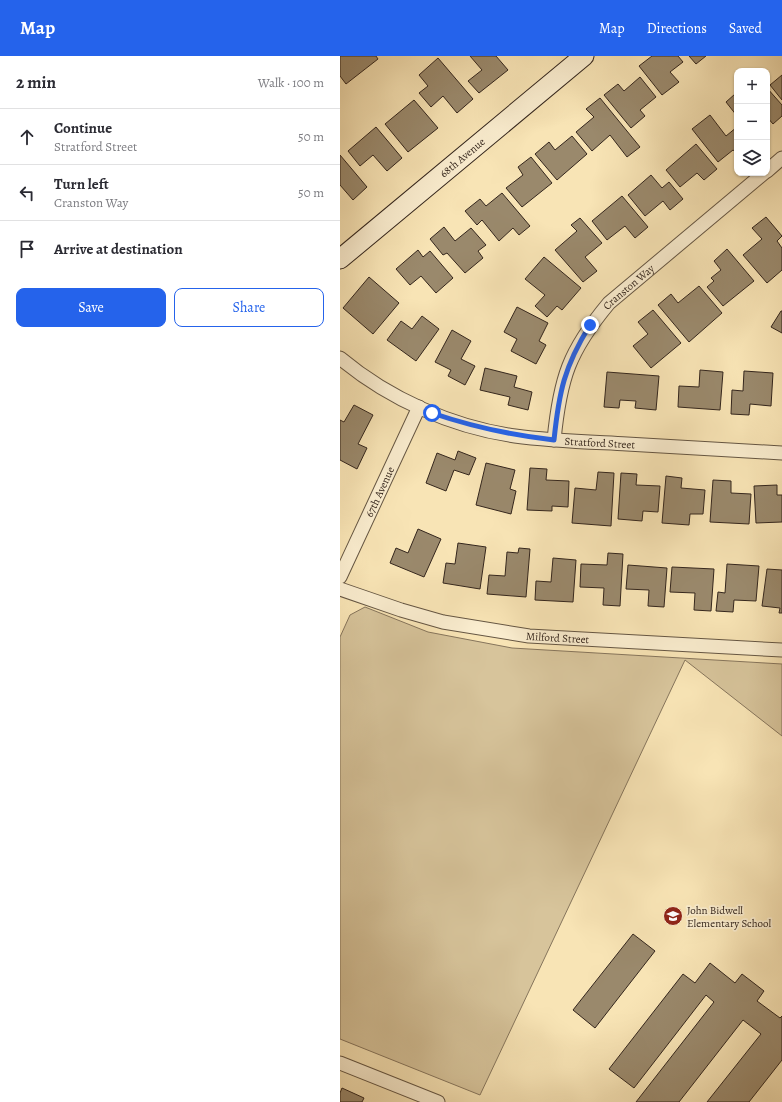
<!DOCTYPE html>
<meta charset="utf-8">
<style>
body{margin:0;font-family:Alegreya,serif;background:#f7f7f7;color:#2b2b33}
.controls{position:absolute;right:12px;top:12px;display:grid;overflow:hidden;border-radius:8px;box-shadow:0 1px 3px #0004}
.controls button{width:36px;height:36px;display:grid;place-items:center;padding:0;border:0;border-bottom:1px solid #e1e1e2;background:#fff;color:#2b2b33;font:20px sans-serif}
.stop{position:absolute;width:12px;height:12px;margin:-9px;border:3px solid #2563eb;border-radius:50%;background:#fff}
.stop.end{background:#2563eb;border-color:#fff;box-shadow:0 1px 4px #0008}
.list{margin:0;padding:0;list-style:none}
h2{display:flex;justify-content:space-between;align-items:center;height:52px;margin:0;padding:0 16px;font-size:17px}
h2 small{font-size:13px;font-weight:400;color:#7c7c81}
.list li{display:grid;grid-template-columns:26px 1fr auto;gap:12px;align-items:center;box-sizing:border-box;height:56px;padding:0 16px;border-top:1px solid #e1e1e2}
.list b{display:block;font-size:15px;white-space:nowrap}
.list p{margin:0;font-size:13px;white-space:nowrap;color:#7c7c81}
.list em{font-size:13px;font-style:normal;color:#7c7c81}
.actions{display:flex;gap:8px;padding:12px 16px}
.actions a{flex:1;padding:9px 0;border:1px solid #2563eb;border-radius:8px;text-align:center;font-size:14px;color:#2563eb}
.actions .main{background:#2563eb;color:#fff}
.icon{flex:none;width:22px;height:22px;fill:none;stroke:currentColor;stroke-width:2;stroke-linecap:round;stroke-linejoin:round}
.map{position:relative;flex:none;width:442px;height:1046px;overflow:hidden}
header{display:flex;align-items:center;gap:24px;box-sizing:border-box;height:56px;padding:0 20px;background:#2563eb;color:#fff}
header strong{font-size:19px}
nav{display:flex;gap:22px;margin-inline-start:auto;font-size:14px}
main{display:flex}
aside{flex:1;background:#fff}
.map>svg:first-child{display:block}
.green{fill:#d7c49b;stroke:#86755c}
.building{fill:#9a896c;stroke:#34261d}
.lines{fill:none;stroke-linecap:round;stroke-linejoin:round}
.street-casing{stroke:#655643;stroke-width:15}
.secondary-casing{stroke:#34261d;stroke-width:21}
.street{stroke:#faedcf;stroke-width:13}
.secondary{stroke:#faedcf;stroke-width:19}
.route{stroke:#2563eb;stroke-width:5}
.labels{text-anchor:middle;stroke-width:3.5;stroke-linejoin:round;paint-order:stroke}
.street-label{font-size:11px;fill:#34261d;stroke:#faedcf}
.poi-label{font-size:11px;fill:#34261d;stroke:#faedcf;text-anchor:start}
</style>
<header>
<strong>Map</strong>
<nav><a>Map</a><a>Directions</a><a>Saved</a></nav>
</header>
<main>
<aside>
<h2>2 min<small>Walk · 100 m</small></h2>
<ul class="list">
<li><svg class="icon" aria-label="ahead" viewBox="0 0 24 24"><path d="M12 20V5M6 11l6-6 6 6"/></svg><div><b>Continue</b><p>Stratford Street</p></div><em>50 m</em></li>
<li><svg class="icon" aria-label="left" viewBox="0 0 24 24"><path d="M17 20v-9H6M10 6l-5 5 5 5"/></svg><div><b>Turn left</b><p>Cranston Way</p></div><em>50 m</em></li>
<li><svg class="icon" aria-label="arrive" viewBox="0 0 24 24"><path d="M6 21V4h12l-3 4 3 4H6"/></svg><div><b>Arrive at destination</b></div></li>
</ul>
<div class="actions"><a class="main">Save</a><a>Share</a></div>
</aside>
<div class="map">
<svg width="442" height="1046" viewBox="0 0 442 1046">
<rect width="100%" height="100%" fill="#f8e4b5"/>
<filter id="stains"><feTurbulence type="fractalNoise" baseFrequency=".005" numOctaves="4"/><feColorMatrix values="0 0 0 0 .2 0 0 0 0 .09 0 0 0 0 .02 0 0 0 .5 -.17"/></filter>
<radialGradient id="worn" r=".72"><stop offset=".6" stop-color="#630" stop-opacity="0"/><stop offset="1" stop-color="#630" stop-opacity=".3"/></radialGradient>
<path class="green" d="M25,551L88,576L172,592L442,608V680L345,604L140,1039L0,983V581L10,559Z"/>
<g class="building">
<path d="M0,0H36L38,3L6,28L0,20Z"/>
<path d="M130,0H156L168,14L139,37L128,25L142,14Z"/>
<path d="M312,0H338L343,6L330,16L339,26L322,39L299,10Z"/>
<path d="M349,0H366L356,8Z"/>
<path d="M98,2L133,43L117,57L103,40L91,51L79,37L88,30L79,19Z"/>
<path d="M442,19V44L430,29Z"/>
<path d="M300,21L316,41L300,54L305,60L291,72L264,39L278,28L284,35Z"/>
<path d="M427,32L442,49V60L433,68L427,61Z"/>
<path d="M395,38L397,41V60L386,46Z"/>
<path d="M260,42L300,91L287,101L270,79L252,95L236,76L254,61L246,53Z"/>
<path d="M74,44L98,72L68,96L45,68Z"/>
<path d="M370,59L386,80L397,71V97L393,94L378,106L352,73Z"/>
<path d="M36,71L62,102L47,115L33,99L20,110L8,95Z"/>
<path d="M232,80L247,98L217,124L195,98L209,86L215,94Z"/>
<path d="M356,88L377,113L364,124L357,117L340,131L326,114Z"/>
<path d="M0,99L27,131L13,144L0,129Z"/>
<path d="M191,101L212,127L182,151L166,132L183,119L178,111Z"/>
<path d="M311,119L322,132L329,126L343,143L330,154L323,145L305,160L288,139Z"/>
<path d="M162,137L190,170L179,179L173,172L159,185L142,164L137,169L125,155L140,143L146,150Z"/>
<path d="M282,140L308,171L295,182L285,170L267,184L252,165Z"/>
<path d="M426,161L442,180L437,185L442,192V214L427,227L403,199L422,183L412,172Z"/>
<path d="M240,162L262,187L245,201L257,215L243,226L215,194L237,175L231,169Z"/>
<path d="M104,171L115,185L131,172L146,189L138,195L143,202L125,217L107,197L103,199L90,183Z"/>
<path d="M387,193L414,225L383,250L367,231L374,225L371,222L381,214L374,205Z"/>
<path d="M78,194L83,201L90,195L113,222L96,237L81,220L70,229L56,213Z"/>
<path d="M204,201L241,232L222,254L217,250L207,261L195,250L205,239L185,223Z"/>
<path d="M29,221L59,247L33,278L3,252Z"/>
<path d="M359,230L382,257L349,286L318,249L331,238L338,247Z"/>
<path d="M177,251L208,267L199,285L206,289L196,308L171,295L177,283L164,276Z"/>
<path d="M313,254L341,287L311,312L293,290L308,278L298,266Z"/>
<path d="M441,255H442V277L431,271Z"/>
<path d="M82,260L99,273L76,305L47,284L61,265L72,273Z"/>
<path d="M112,274L131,285L121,303L135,310L125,329L108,320L111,314L95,306Z"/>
<path d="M145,312L177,320L174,331L192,336L188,354L168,349L170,341L140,334Z"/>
<path d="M360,314L383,316L380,354L338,351L339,330L359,331Z"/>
<path d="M404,315L433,317L431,350L410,348L409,359L391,358L392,334L403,335Z"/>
<path d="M267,316L319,320L316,354L295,352L296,345L280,344L279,352L264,351Z"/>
<path d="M14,349L33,359L18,388L27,392L17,413L0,404V364L4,366Z"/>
<path d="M118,395L136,402L129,419L114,414L106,435L86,427L97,397L115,404Z"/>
<path d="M146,407L175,414L170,433L176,435L171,458L136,449Z"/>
<path d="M190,412L207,413L206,424L229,425L228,451L212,450V455L187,454Z"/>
<path d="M258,416L274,417L271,470L232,467L235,432L256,434Z"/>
<path d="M281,417L297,418L296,429L320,430L318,456L303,455L302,465L278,463Z"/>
<path d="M326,420L342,422L341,432L365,434L363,458H350L349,469L322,467Z"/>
<path d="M373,424L391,425V437L411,438L409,468L370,466Z"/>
<path d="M437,429V439H442V466L416,467L414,430Z"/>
<path d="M78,473L101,483L84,521L50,507L56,492L68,497Z"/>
<path d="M118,487L146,491L140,533L103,527L106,507L115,508Z"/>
<path d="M179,492L190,493L186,541L147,538L149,519L165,520L167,496L178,497Z"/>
<path d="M268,497L283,498L280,550L263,549L264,532L240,531L241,508L267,509Z"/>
<path d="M213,502L236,504L233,546L195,544L196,525L211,526Z"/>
<path d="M387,508L419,510L416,545L394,544L393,556L376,555L378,536L385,537Z"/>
<path d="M288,509L327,512L324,551L308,550L309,534L286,533Z"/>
<path d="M332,511L374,513L371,555L354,554L355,537L330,536Z"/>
<path d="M427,513L442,514V557H439L440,552L422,550Z"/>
<path d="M293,878L315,895L255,972L233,954Z"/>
<path d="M370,907L395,927L402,918L424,935L417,945L440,962L442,960V1004L409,1046H367L421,978L403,964L339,1046H296L374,946L366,939L294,1032L269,1013L343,918L355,927Z"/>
<path d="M2,1032L24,1042L22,1046H0V1037Z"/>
</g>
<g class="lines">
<defs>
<g id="street">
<path d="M427,115L442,102"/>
<path id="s1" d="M0,302C49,343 112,371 175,380C212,385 250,386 287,388C339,391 390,394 442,397"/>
<path id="s2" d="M214,384C220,322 229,295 269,247L424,117"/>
<path id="s3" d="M0,521L79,351"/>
<path id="s4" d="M0,533L61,554L103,566L189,580L442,594"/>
<path d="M0,1007L98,1046"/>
</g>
<g id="secondary">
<path id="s5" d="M0,203L244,0"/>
</g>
</defs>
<use href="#street" class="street-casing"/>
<use href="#secondary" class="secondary-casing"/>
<use href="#street" class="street"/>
<use href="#secondary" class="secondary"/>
</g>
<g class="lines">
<path class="route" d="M92,357C133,371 170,379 214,384C219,336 224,311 250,269"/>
</g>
<defs>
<symbol id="school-disc" viewBox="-11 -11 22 22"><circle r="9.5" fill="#8f2418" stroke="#faedcf"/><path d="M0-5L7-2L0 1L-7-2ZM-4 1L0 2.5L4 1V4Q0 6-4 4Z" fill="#fff"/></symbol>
</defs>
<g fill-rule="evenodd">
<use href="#school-disc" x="322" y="849" width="22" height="22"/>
</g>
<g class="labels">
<g class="street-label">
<text dy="4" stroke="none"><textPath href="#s5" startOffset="159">68th Avenue</textPath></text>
<text dy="4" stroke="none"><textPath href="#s2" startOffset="176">Cranston Way</textPath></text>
<text dy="4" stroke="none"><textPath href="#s1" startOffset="279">Stratford Street</textPath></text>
<text dy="4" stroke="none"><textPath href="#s3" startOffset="94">67th Avenue</textPath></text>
<text dy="4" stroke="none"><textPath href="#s4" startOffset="224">Milford Street</textPath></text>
</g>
<g class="poi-label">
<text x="347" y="858">John Bidwell<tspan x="347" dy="13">Elementary School</tspan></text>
</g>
</g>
<rect width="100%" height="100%" filter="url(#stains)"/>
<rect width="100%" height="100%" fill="url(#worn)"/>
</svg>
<div class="controls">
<button>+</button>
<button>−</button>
<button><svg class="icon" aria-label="layers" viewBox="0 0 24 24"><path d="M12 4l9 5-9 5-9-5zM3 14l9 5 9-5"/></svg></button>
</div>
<div class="stop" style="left:92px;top:357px"></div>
<div class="stop end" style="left:250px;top:269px"></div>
</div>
</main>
